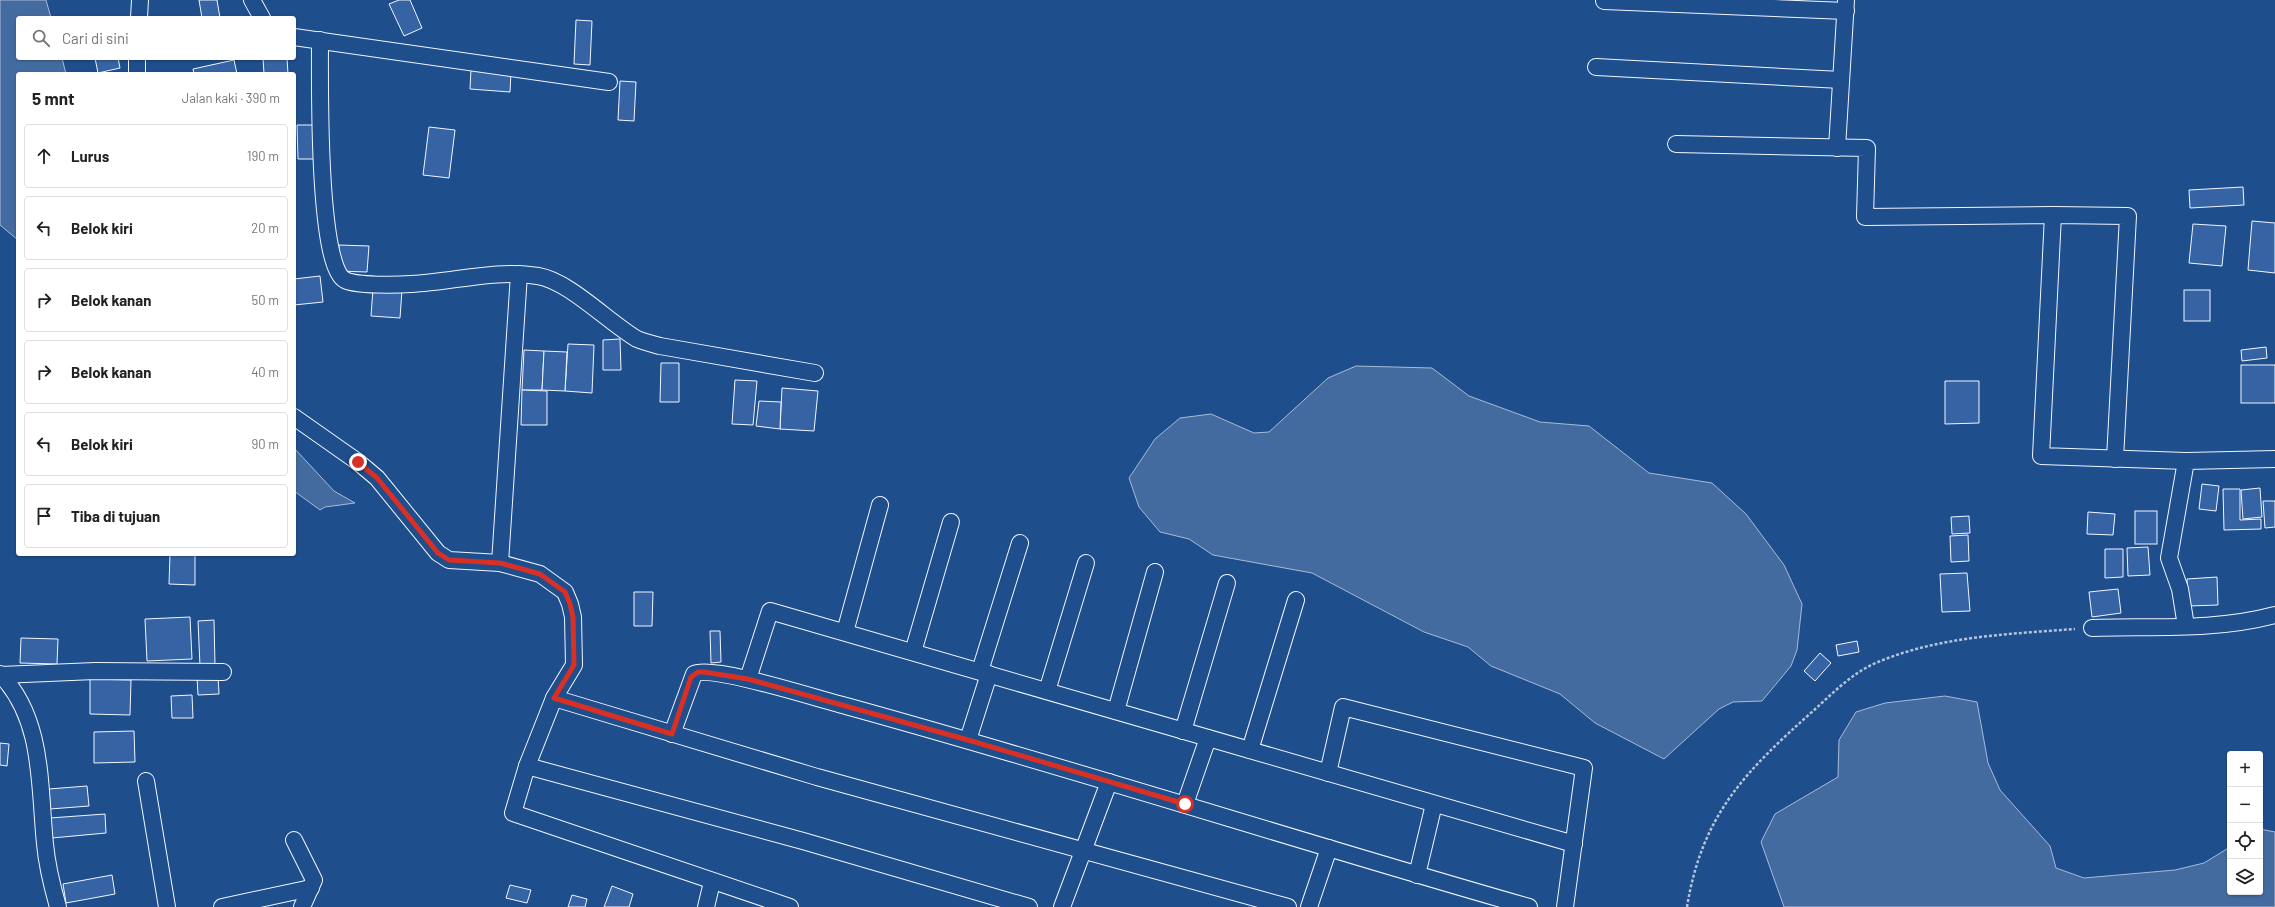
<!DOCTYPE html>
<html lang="id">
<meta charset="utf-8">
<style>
body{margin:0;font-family:Barlow,sans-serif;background:#f2f2f2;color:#222}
.controls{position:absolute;right:12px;bottom:12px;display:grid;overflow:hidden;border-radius:4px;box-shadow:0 1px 3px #0004}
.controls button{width:36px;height:36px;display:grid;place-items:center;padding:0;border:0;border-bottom:1px solid #e0e0e0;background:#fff;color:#222;font:20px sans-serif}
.stop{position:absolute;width:12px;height:12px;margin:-9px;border:3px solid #d93025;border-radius:50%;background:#fff}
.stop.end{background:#d93025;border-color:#fff;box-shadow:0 1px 4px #0008}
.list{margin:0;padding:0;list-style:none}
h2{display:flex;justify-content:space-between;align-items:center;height:52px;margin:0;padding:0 16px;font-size:17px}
h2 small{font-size:13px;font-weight:400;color:#767676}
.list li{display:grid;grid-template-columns:26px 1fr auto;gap:12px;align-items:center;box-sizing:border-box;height:64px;margin:0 8px 8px;padding:0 8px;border:1px solid #e0e0e0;border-radius:4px}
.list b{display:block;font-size:15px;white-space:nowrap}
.list em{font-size:13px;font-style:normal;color:#767676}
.icon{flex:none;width:22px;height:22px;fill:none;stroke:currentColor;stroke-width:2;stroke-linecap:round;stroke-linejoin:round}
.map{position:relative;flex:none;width:2275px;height:907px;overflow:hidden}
.search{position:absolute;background:#fff;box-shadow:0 1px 3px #0004;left:16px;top:16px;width:280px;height:44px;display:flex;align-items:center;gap:10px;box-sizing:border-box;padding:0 14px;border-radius:4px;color:#767676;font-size:15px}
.panel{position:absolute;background:#fff;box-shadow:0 1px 3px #0004;left:16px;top:72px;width:280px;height:484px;border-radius:4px}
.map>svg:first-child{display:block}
.water{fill:#446ba0;stroke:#a8bbd7}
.building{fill:#3563a3;stroke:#f2f6ff}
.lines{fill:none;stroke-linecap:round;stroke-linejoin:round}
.minor-casing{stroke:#f2f6ff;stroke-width:18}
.path{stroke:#b3c4dc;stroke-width:2.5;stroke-dasharray:3 2;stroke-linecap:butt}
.minor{stroke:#1f4e8c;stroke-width:16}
.route{stroke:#d93025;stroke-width:5}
</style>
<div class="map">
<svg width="2275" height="907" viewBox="0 0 2275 907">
<rect width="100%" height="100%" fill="#1f4e8c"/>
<g class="water">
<path d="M0,0H46L51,18H18V58H62L66,74H18V240L0,225Z"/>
<path d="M1356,366L1432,368L1469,396L1540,422L1589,426L1649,473L1712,483L1746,514L1784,565L1802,604L1797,650L1791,666L1762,701L1733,702L1719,709L1664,759L1595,723L1560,694L1491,666L1468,647L1424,632L1312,573L1213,555L1189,539L1160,532L1139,507L1129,478L1155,439L1180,418L1211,414L1254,433L1269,432L1328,378Z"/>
<path d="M294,448L334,491L355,503L325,507L320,510L294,491Z"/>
<path d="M1945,696L1977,702L1988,763L2000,790L2050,846L2056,868L2084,878L2175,870L2204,863L2230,847V892H2260V829L2275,832V907H1784L1761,842L1775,814L1838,777L1839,740L1856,712L1885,703Z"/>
</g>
<g class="building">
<path d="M199,0H217L220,18H202Z"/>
<path d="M399,0H410L422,28L404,36L389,4Z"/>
<path d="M576,20L592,21L590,65L574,64Z"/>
<path d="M95,58H118L120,68L98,73Z"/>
<path d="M263,58H287L288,74H264Z"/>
<path d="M234,60L237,74H194L193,69Z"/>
<path d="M471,69L511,72L510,92L470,89Z"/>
<path d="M620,81L636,82L634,121L618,120Z"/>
<path d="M297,125H317V159H298Z"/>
<path d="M429,127L455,130L449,178L423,175Z"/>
<path d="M2243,187L2244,205L2190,208L2189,190Z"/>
<path d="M2252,221L2275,223V273L2248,270Z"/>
<path d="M2193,224L2226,226L2222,266L2189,263Z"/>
<path d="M339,245L369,246L367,272L338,271Z"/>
<path d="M320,276L323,302L294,305V279Z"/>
<path d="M373,288L402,290L400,318L371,316Z"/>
<rect x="2184" y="290" width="26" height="31"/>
<path d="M620,339L621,370H603V340Z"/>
<path d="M568,344L594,345L592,393L565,391Z"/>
<path d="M2266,347L2267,358L2242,361L2241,350Z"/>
<path d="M524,350L544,351L542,390H522Z"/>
<path d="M544,351L567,352L565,391L542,390Z"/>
<path d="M661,363H679V402H660Z"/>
<rect x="2241" y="365" width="34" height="38"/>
<path d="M735,380L757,381L753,425L732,424Z"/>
<path d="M1945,381H1979V423L1945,424Z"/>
<path d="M782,388L818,391L814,431L780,429Z"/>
<path d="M522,390L547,391V425H521Z"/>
<path d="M759,401L781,402L780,429L756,426Z"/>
<path d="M2202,484L2219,486L2216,511L2199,509Z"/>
<path d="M2260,488L2262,517L2243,519L2241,490Z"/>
<path d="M2223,489H2240V520L2261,519V529L2224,530Z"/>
<path d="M2263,501H2275V527L2265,528Z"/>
<rect x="2135" y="511" width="22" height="33"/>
<path d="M2088,512L2115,514L2113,535L2087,534Z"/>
<path d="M1969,516L1970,533L1952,534L1951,517Z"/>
<path d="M1968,535L1969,561L1951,562L1950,536Z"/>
<path d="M2148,547L2150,575L2128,576L2127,548Z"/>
<path d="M2105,549H2123V577L2105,578Z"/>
<path d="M170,554H195V585L169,584Z"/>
<path d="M1967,573L1970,611L1942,612L1940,574Z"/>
<path d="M2217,577L2218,605L2188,606L2187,579Z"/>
<path d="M2118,589L2121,613L2092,617L2089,592Z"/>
<path d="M634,592H653L652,626H634Z"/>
<path d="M190,617L192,659L147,661L145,619Z"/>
<path d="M214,620L215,666H200L198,621Z"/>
<path d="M710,631H720L721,662L711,663Z"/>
<path d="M21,638L58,639L57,664L20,663Z"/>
<path d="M1857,641L1859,652L1838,656L1836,645Z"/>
<path d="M1820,653L1831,663L1815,681L1804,671Z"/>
<path d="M218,676L219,694L198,695L197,677Z"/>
<path d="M90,679L131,680L130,715L90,714Z"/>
<path d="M192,695L193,718H172L171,696Z"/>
<path d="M134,731L135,762L94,763V732Z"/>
<path d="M0,743L9,744L7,766L0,765Z"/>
<path d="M87,786L89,806L50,809L49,789Z"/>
<path d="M105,814L106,833L52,838L50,818Z"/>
<path d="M112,875L115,894L66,903L63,884Z"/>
<path d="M510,885L531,890L527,903L506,898Z"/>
<path d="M612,886L633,894L629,907H604Z"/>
<path d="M572,895L587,899L585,907H568Z"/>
</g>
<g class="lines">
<defs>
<g id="minor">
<path d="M252,0L262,18"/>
<path d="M1604,1L1846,11"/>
<path d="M139,18L140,0"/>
<path d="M294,37L609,82"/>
<path d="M320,40C320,76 317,267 345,280C356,286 398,285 411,284C453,282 496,269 538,276C569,281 608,322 637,339C644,342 653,344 660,346L815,373"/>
<path d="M137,58V74"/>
<path d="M1596,67L1841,80"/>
<path d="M1676,144L1867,148L1865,217L2053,215L2128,216L2115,459"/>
<path d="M1837,148L1846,0"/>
<path d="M2053,215L2041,456L2186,461"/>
<path d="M294,417L358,462L377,478L438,553L449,560L500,563L540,574L565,592L570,604L573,617L574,665L554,698"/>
<path d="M500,563L519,274"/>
<path d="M2186,626L2180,589L2169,558L2186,461L2275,459"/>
<path d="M2092,628C2152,626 2216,631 2275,615"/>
<path d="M845,632L880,505"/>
<path d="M913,652L951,522"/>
<path d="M980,671L1020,543"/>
<path d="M0,674C44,719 39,786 45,844C47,866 52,886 58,907"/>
<path d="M1,675L95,671L223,672"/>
<path d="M748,679L770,611L1574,844"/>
<path d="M1047,691L1086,563"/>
<path d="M1116,711L1155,572"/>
<path d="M1183,731L1227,583"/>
<path d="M672,734L694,674C711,664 821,700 846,706C1075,769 1301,842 1529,907"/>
<path d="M968,740L989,674"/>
<path d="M1250,750L1296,600"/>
<path d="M527,766L803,841L1029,907"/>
<path d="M1328,773L1343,707L1584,768L1565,907"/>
<path d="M146,781L167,907"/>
<path d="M1185,804L1208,738"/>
<path d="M294,840L314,880L302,907"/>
<path d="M1417,875L1434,804"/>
<path d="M222,907L311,888"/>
<path d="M706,907L712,882"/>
<path d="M790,907L513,813L527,766L554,698L817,777L1288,907"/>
<path d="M1062,907L1109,782"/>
<path d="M1309,907L1329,848"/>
</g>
</defs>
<use href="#minor" class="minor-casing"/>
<path class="path" d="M1687,907C1702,814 1746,771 1813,711C1833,693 1853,672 1878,662C1940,636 2010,634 2075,629"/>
<use href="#minor" class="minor"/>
</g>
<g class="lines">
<path class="route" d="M358,462L377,478L438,553L449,560L500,563L540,574L565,592L570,604L573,617L574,665L554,698L672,734L691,677L698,672H704L748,679L968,740L1185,804"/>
</g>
</svg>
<div class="controls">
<button>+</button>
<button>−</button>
<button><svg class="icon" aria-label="locate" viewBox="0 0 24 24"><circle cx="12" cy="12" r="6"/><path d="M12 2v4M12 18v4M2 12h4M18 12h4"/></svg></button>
<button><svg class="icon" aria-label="layers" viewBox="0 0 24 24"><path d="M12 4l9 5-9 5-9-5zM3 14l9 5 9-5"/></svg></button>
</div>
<div class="stop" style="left:1185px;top:804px"></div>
<div class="stop end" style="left:358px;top:462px"></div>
<div class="search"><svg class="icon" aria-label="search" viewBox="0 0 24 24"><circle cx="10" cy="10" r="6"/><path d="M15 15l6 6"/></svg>Cari di sini</div>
<section class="panel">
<h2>5 mnt<small>Jalan kaki · 390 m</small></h2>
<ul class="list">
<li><svg class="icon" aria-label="ahead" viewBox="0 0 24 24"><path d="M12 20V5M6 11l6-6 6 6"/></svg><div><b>Lurus</b></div><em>190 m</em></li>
<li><svg class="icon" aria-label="left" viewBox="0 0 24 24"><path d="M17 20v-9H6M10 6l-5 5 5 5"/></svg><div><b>Belok kiri</b></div><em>20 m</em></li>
<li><svg class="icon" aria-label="right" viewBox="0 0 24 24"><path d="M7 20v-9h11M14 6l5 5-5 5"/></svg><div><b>Belok kanan</b></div><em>50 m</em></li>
<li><svg class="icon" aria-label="right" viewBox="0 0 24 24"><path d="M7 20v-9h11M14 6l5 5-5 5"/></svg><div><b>Belok kanan</b></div><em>40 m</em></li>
<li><svg class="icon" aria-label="left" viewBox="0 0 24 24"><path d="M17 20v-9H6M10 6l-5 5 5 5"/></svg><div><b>Belok kiri</b></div><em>90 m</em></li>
<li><svg class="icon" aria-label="arrive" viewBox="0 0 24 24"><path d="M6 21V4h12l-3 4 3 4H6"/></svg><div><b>Tiba di tujuan</b></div></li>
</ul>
</section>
</div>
